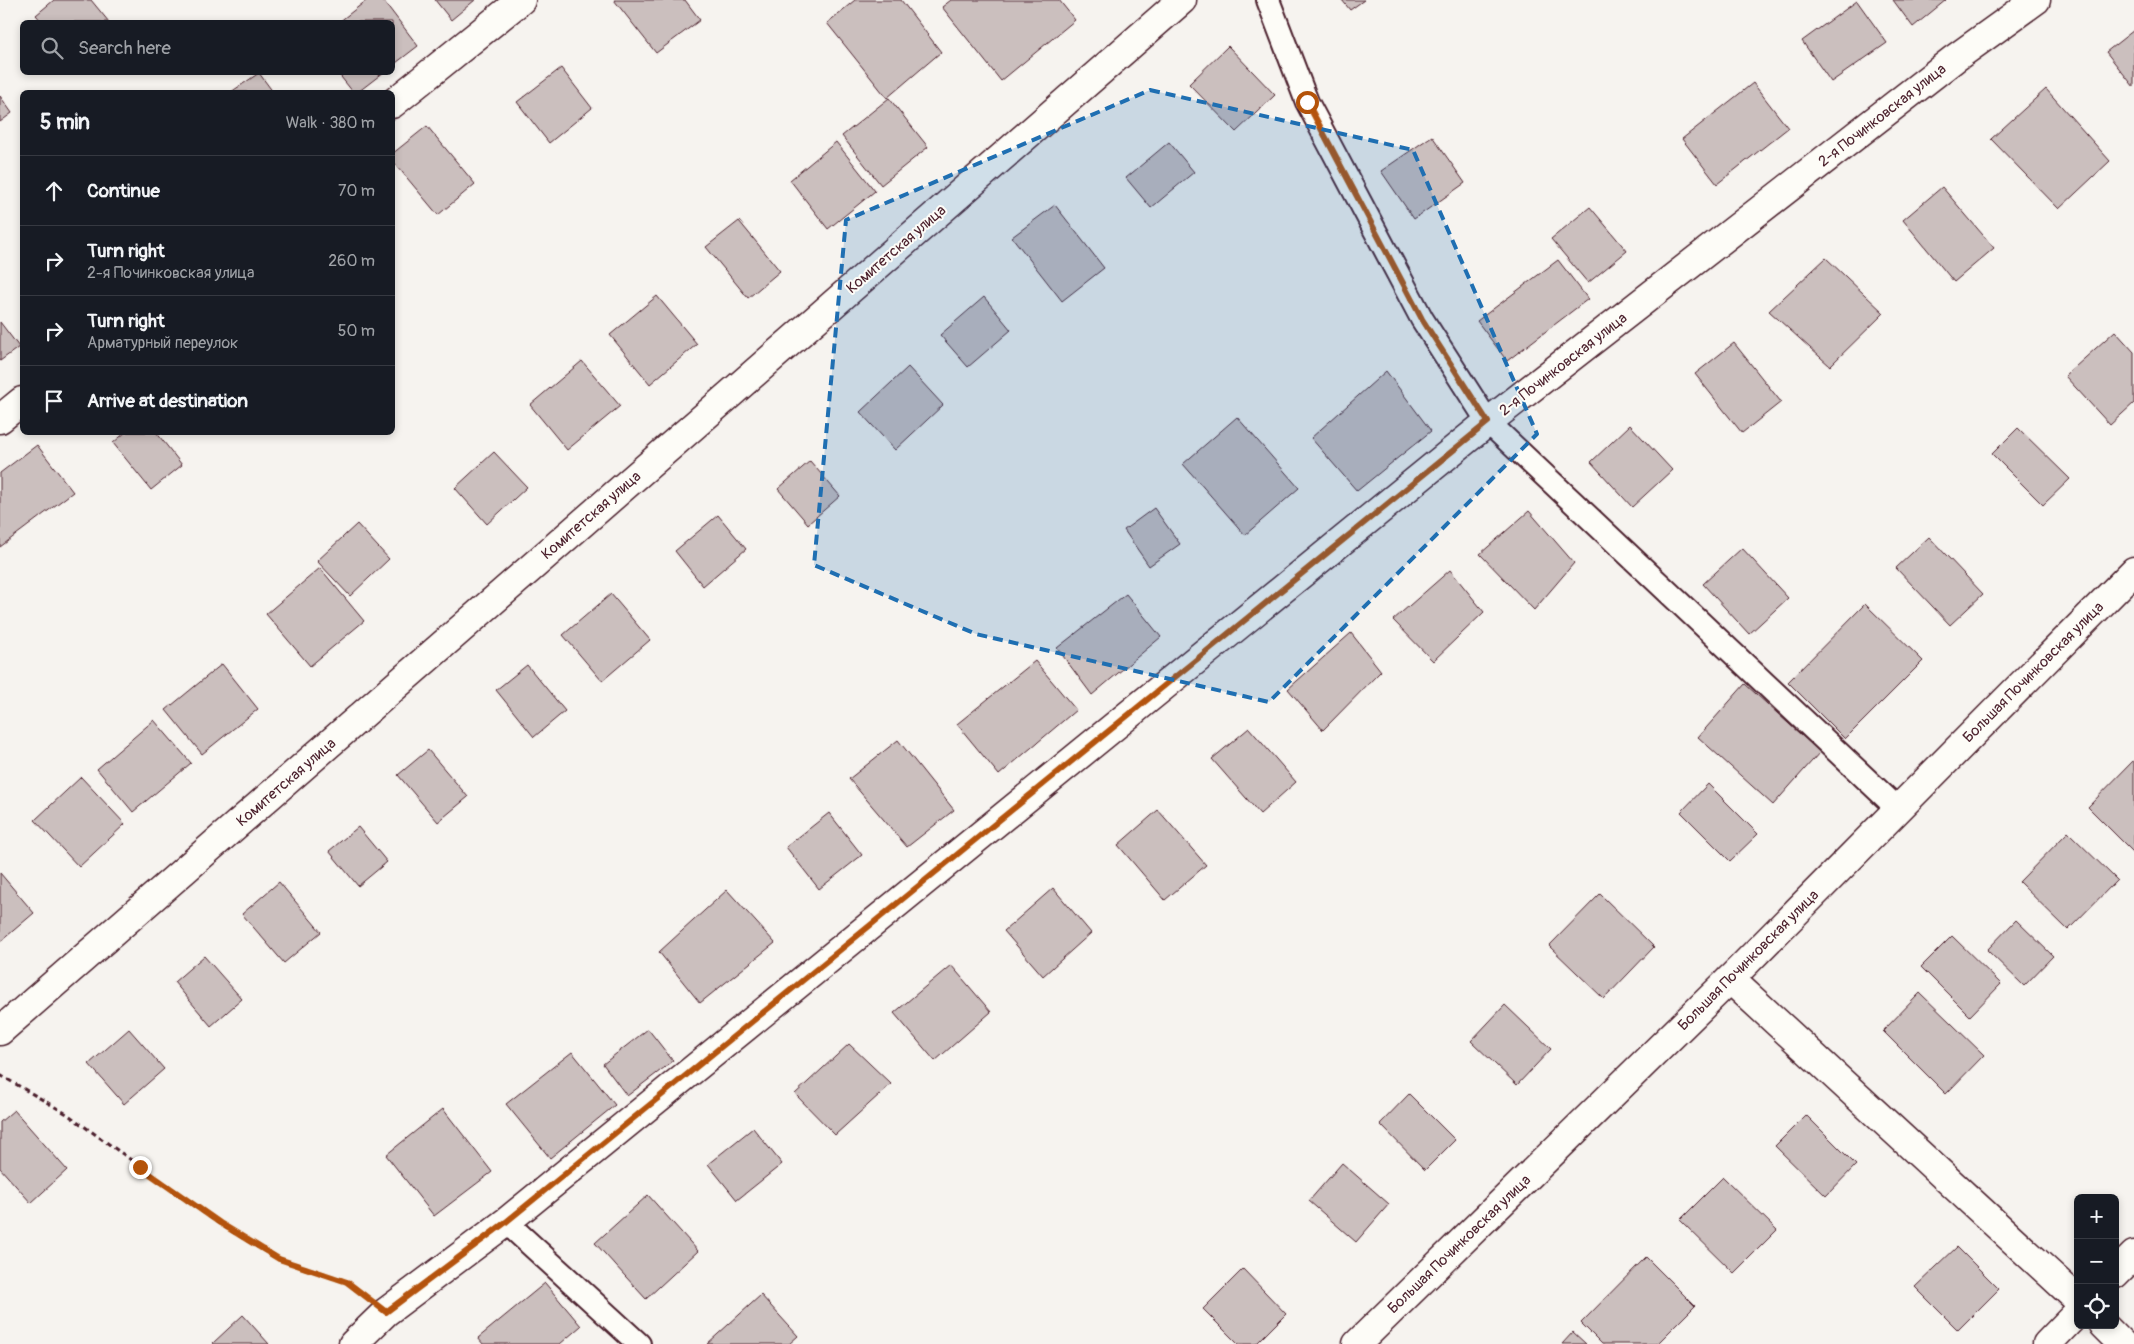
<!DOCTYPE html>
<meta charset="utf-8">
<style>
body{margin:0;font-family:Pangolin,sans-serif;background:#242831;color:#f1f3f6}
.controls{position:absolute;right:15px;bottom:15px;display:grid;overflow:hidden;border-radius:8px;box-shadow:0 2px 8px #0003}
.controls button{width:45px;height:45px;display:grid;place-items:center;padding:0;border:0;border-bottom:1px solid #363941;background:#171b24;color:#f1f3f6;font:25px sans-serif}
.stop{position:absolute;width:15px;height:15px;margin:-11px;border:4px solid #b45309;border-radius:50%;background:#fff}
.stop.end{background:#b45309;border-color:#fff;box-shadow:0 1px 5px #0008}
.list{margin:0;padding:0;list-style:none}
h2{display:flex;justify-content:space-between;align-items:center;height:65px;margin:0;padding:0 20px;font-size:21px}
h2 small{font-size:16px;font-weight:400;color:#9ea1a6}
.list li{display:grid;grid-template-columns:32px 1fr auto;gap:15px;align-items:center;box-sizing:border-box;height:70px;padding:0 20px;border-top:1px solid #363941}
.list b{display:block;font-size:19px;white-space:nowrap}
.list p{margin:0;font-size:16px;white-space:nowrap;color:#9ea1a6}
.list em{font-size:16px;font-style:normal;color:#9ea1a6}
.icon{flex:none;width:28px;height:28px;fill:none;stroke:currentColor;stroke-width:2;stroke-linecap:round;stroke-linejoin:round}
.map{position:relative;flex:none;width:2134px;height:1344px;overflow:hidden}
.search{position:absolute;background:#171b24;box-shadow:0 2px 8px #0003;left:20px;top:20px;width:375px;height:55px;display:flex;align-items:center;gap:12px;box-sizing:border-box;padding:0 18px;border-radius:8px;color:#9ea1a6;font-size:19px}
.panel{position:absolute;background:#171b24;box-shadow:0 2px 8px #0003;left:20px;top:90px;width:375px;height:345px;border-radius:8px}
.map>svg:first-child{display:block}
.building{fill:#cbbfbe;stroke:#4a1f2b}
.lines{fill:none;stroke-linecap:round;stroke-linejoin:round}
.service-casing{stroke:#4a1f2b;stroke-width:26}
.minor-casing{stroke:#4a1f2b;stroke-width:31}
.tertiary-casing{stroke:#4a1f2b;stroke-width:31}
.path{stroke:#4a1f2b;stroke-width:3;stroke-dasharray:5 4;stroke-linecap:butt}
.service{stroke:#fdfcf7;stroke-width:22}
.minor{stroke:#fdfcf7;stroke-width:28}
.tertiary{stroke:#fdfcf7;stroke-width:28}
.route{stroke:#b45309;stroke-width:6}
.marked{fill:#1f6fb2;fill-opacity:0.2;stroke:#1f6fb2;stroke-width:4;stroke-dasharray:10 6;stroke-linejoin:round}
.labels{text-anchor:middle;stroke-width:4;stroke-linejoin:round;paint-order:stroke}
.street-label{font-size:15px;fill:#4a1f2b;stroke:#fdfcf7}
</style>
<div class="map">
<svg width="2134" height="1344" viewBox="0 0 2134 1344">
<rect width="100%" height="100%" fill="#f6f3ef"/>
<filter id="ink" filterUnits="userSpaceOnUse"><feTurbulence type="fractalNoise" baseFrequency=".02" numOctaves="2"/><feDisplacementMap in="SourceGraphic" scale="10" xChannelSelector="R" yChannelSelector="G"/><feConvolveMatrix kernelMatrix="1 2 1 2 8 2 1 2 1" color-interpolation-filters="sRGB"/></filter>
<g filter="url(#ink)">
<g class="building">
<path d="M54,0H91L109,22H42L36,15Z"/>
<path d="M367,0H383L418,46L392,66V22H339Z"/>
<path d="M435,0H475L451,20Z"/>
<path d="M614,0H685L700,20L656,53Z"/>
<path d="M855,0H901L941,52L887,98L827,23Z"/>
<path d="M951,0H1059L1075,20L1001,81L942,7Z"/>
<path d="M1342,0H1364L1350,10Z"/>
<path d="M1893,0H1946L1913,27Z"/>
<path d="M1857,1L1887,43L1831,82L1802,41Z"/>
<path d="M2134,30V87L2106,52Z"/>
<path d="M1228,46L1275,95L1236,132L1189,84Z"/>
<path d="M561,68L592,108L549,143L517,102Z"/>
<path d="M337,72H384L358,92H353Z"/>
<path d="M259,73L273,92H231Z"/>
<path d="M1753,83L1788,128L1717,184L1682,139Z"/>
<path d="M2046,89L2110,161L2059,209L1991,139Z"/>
<path d="M0,96L12,113L0,122Z"/>
<path d="M889,98L928,147L881,185L842,136Z"/>
<path d="M427,126L475,184L438,215L392,160V154Z"/>
<path d="M1432,136L1465,183L1414,219L1381,171Z"/>
<path d="M836,142L875,191L828,229L790,180Z"/>
<path d="M1169,142L1194,172L1151,208L1126,178Z"/>
<path d="M1942,187L1994,248L1954,282L1903,220Z"/>
<path d="M1055,205L1104,268L1062,301L1012,237Z"/>
<path d="M1590,207L1627,251L1588,283L1551,239Z"/>
<path d="M739,221L780,271L748,298L706,247Z"/>
<path d="M1826,258L1884,313L1830,366L1769,311Z"/>
<path d="M1558,260L1588,299L1507,361L1477,321Z"/>
<path d="M657,296L697,344L650,384L610,335Z"/>
<path d="M984,297L1011,330L968,367L940,335Z"/>
<path d="M0,322L19,347L0,361Z"/>
<path d="M2115,331L2134,352V403L2110,425L2065,376Z"/>
<path d="M1734,343L1781,402L1742,433L1695,374Z"/>
<path d="M582,361L620,406L567,450L530,405Z"/>
<path d="M908,367L943,405L895,450L860,412Z"/>
<path d="M1386,371L1431,431L1357,491L1311,438Z"/>
<path d="M1237,417L1299,488L1245,535L1183,464Z"/>
<path d="M1630,425L1672,470L1632,507L1591,462Z"/>
<path d="M2018,428L2070,479L2043,505L1992,454Z"/>
<path d="M126,432H156L182,465L151,490L113,443Z"/>
<path d="M37,445L73,492L0,547V473Z"/>
<path d="M494,452L527,487L487,524L455,488Z"/>
<path d="M810,461L840,496L808,524L778,489Z"/>
<path d="M1154,508L1180,544L1149,566L1124,530Z"/>
<path d="M1529,511L1574,563L1534,610L1480,554Z"/>
<path d="M718,515L746,549L703,586L675,551Z"/>
<path d="M357,524L389,559L350,596L317,561Z"/>
<path d="M1929,537L1983,594L1950,625L1896,568Z"/>
<path d="M1742,548L1788,598L1749,634L1703,584Z"/>
<path d="M320,568L364,621L310,666L266,614Z"/>
<path d="M1450,570L1484,612L1433,661L1393,620Z"/>
<path d="M611,594L650,640L602,681L563,635Z"/>
<path d="M1126,594L1161,637L1092,695L1057,648Z"/>
<path d="M1865,604L1923,661L1845,739L1788,682Z"/>
<path d="M1351,633L1381,671L1323,730L1288,689Z"/>
<path d="M1035,661L1076,710L999,775L957,724Z"/>
<path d="M222,664L258,709L202,754L166,710Z"/>
<path d="M527,665L565,711L534,737L496,690Z"/>
<path d="M1745,684L1820,752L1773,805L1698,737Z"/>
<path d="M154,720L191,763L133,812L97,769Z"/>
<path d="M1249,728L1296,782L1260,814L1212,759Z"/>
<path d="M898,740L954,810L907,847L849,779Z"/>
<path d="M428,750L468,797L438,822L398,775Z"/>
<path d="M2134,760V853L2088,807Z"/>
<path d="M81,777L125,824L79,867L35,820Z"/>
<path d="M1708,784L1758,834L1730,861L1681,812Z"/>
<path d="M1158,810L1206,865L1165,900L1118,845Z"/>
<path d="M829,813L862,855L819,889L786,847Z"/>
<path d="M358,827L387,862L358,886L329,851Z"/>
<path d="M2068,832L2117,880L2068,930L2019,882Z"/>
<path d="M0,873L34,913L0,942Z"/>
<path d="M279,882L321,932L284,963L242,914Z"/>
<path d="M1053,888L1091,933L1043,976L1004,931Z"/>
<path d="M727,890L775,943L700,1003L659,952Z"/>
<path d="M1600,894L1654,947L1604,999L1549,946Z"/>
<path d="M2016,920L2053,956L2024,986L1987,950Z"/>
<path d="M1952,936L2001,984L1970,1016L1921,967Z"/>
<path d="M204,956L242,999L211,1026L174,982Z"/>
<path d="M951,965L991,1012L935,1061L894,1013Z"/>
<path d="M1920,993L1984,1055L1946,1094L1883,1031Z"/>
<path d="M1505,1005L1551,1049L1517,1085L1471,1041Z"/>
<path d="M129,1029L164,1069L124,1104L89,1064Z"/>
<path d="M648,1029L673,1061L627,1096L603,1064Z"/>
<path d="M849,1044L891,1084L835,1135L795,1094Z"/>
<path d="M572,1052L615,1105L550,1158L506,1104Z"/>
<path d="M1409,1094L1455,1140L1425,1170L1380,1124Z"/>
<path d="M443,1109L492,1172L434,1216L386,1155Z"/>
<path d="M14,1110L67,1170L31,1203L0,1168V1122Z"/>
<path d="M1806,1115L1856,1165L1826,1196L1775,1146Z"/>
<path d="M753,1128L782,1164L737,1200L708,1164Z"/>
<path d="M1342,1163L1389,1204L1356,1242L1309,1201Z"/>
<path d="M1723,1177L1777,1230L1734,1273L1680,1220Z"/>
<path d="M648,1195L698,1251L646,1299L595,1243Z"/>
<path d="M1957,1247L1999,1289L1958,1330L1915,1287Z"/>
<path d="M1646,1257L1695,1306L1657,1344H1602L1581,1323Z"/>
<path d="M1243,1269L1286,1314L1256,1344H1238L1203,1309Z"/>
<path d="M545,1283L581,1326L560,1344H483L478,1338Z"/>
<path d="M761,1295L798,1336L789,1344H707Z"/>
<path d="M243,1315L269,1344H214L213,1343Z"/>
<path d="M1573,1332L1586,1344H1562Z"/>
</g>
<g class="lines">
<defs>
<g id="service">
<path d="M1268,0L1307,102L1422,319L1488,422L1898,809"/>
<path d="M506,1222L639,1344"/>
</g>
<g id="minor">
<path d="M392,104L521,0"/>
<path d="M0,419L22,401"/>
<path d="M1730,979L2078,1300"/>
<path d="M0,1031L1182,0"/>
<path d="M2115,1274L2134,1255"/>
<path d="M2103,1325L2122,1344"/>
<path d="M353,1344L386,1312L506,1222L1488,422L1954,59L2036,0"/>
<path d="M2047,1344L2078,1312"/>
</g>
<path id="tertiary" d="M1357,1344L1730,979L2134,571"/>
</defs>
<use href="#service" class="service-casing"/>
<use href="#minor" class="minor-casing"/>
<use href="#tertiary" class="tertiary-casing"/>
<path class="path" d="M0,1075L67,1114L219,1223L279,1259L347,1282L360,1292"/>
<use href="#service" class="service"/>
<use href="#minor" class="minor"/>
<use href="#tertiary" class="tertiary"/>
</g>
</g>
<g class="lines" filter="url(#ink)">
<path class="route" d="M140,1167L220,1223L279,1259L347,1282L386,1312L506,1222L1488,422L1422,319L1307,102"/>
</g>
<path class="marked" d="M1150,90L1413,150L1537,434L1269,702L976,634L814,565L846,220Z"/>
<g class="labels">
<g class="street-label">
<text transform="translate(1882 115) rotate(-38)" y="5">2-я Починковская улица</text>
<text transform="translate(896 249) rotate(-41)" y="5">Комитетская улица</text>
<text transform="translate(1563 364) rotate(-38)" y="5">2-я Починковская улица</text>
<text transform="translate(591 515) rotate(-41)" y="5">Комитетская улица</text>
<text transform="translate(2033 672) rotate(-45)" y="5">Большая Починковская улица</text>
<text transform="translate(286 782) rotate(-41)" y="5">Комитетская улица</text>
<text transform="translate(1748 960) rotate(-45)" y="5">Большая Починковская улица</text>
<text transform="translate(1459 1244) rotate(-44)" y="5">Большая Починковская улица</text>
</g>
</g>
</svg>
<div class="controls">
<button>+</button>
<button>−</button>
<button><svg class="icon" aria-label="locate" viewBox="0 0 24 24"><circle cx="12" cy="12" r="6"/><path d="M12 2v4M12 18v4M2 12h4M18 12h4"/></svg></button>
</div>
<div class="stop" style="left:1307px;top:102px"></div>
<div class="stop end" style="left:140px;top:1167px"></div>
<div class="search"><svg class="icon" aria-label="search" viewBox="0 0 24 24"><circle cx="10" cy="10" r="6"/><path d="M15 15l6 6"/></svg>Search here</div>
<section class="panel">
<h2>5 min<small>Walk · 380 m</small></h2>
<ul class="list">
<li><svg class="icon" aria-label="ahead" viewBox="0 0 24 24"><path d="M12 20V5M6 11l6-6 6 6"/></svg><div><b>Continue</b></div><em>70 m</em></li>
<li><svg class="icon" aria-label="right" viewBox="0 0 24 24"><path d="M7 20v-9h11M14 6l5 5-5 5"/></svg><div><b>Turn right</b><p>2-я Починковская улица</p></div><em>260 m</em></li>
<li><svg class="icon" aria-label="right" viewBox="0 0 24 24"><path d="M7 20v-9h11M14 6l5 5-5 5"/></svg><div><b>Turn right</b><p>Арматурный переулок</p></div><em>50 m</em></li>
<li><svg class="icon" aria-label="arrive" viewBox="0 0 24 24"><path d="M6 21V4h12l-3 4 3 4H6"/></svg><div><b>Arrive at destination</b></div></li>
</ul>
</section>
</div>
